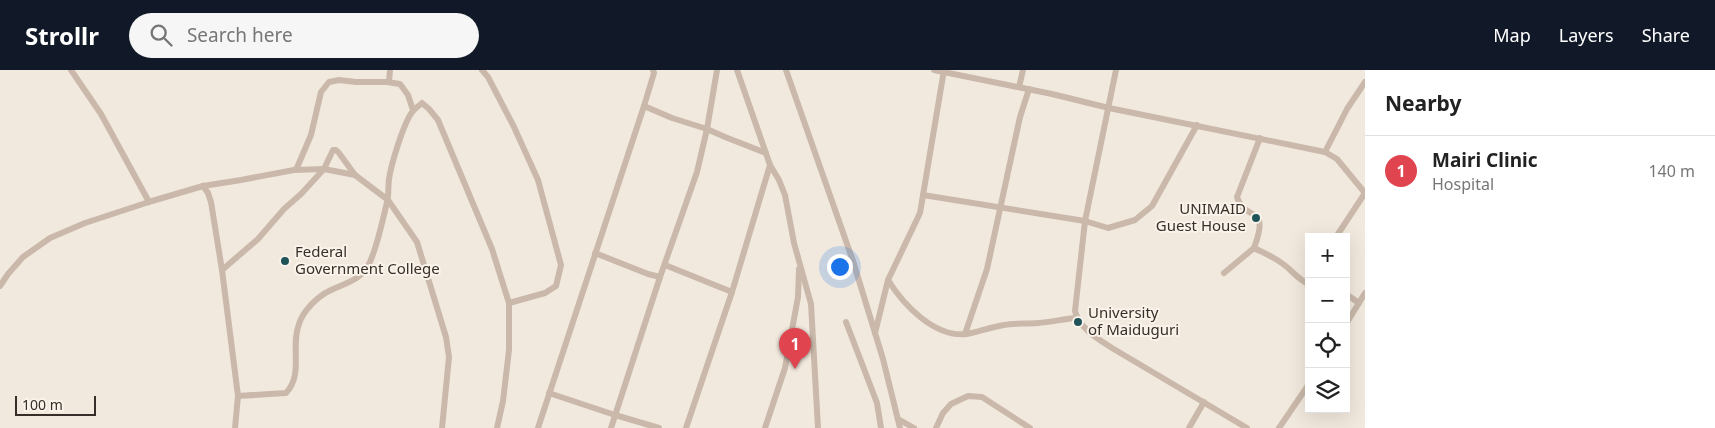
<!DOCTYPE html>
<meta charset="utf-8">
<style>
body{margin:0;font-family:"Noto Sans",sans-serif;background:#f6f6f6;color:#222}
.controls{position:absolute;right:15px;bottom:15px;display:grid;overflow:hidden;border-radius:0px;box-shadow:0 5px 20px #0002}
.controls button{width:45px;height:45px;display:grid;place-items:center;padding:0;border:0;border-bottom:1px solid #e0e0e0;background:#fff;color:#222;font:25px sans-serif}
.scale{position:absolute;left:15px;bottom:12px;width:81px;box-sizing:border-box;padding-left:5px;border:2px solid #372e29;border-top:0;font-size:14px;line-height:18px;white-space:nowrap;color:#372e29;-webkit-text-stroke:4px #f9f3ea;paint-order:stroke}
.you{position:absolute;left:839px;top:196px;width:18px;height:18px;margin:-12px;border:4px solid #fff;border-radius:50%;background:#1a73e8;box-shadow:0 0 0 8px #1a73e833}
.badge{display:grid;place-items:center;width:32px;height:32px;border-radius:50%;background:#111827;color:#fff;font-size:16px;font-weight:700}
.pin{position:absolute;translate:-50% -41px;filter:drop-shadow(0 1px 2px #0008)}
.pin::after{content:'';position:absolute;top:26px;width:18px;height:15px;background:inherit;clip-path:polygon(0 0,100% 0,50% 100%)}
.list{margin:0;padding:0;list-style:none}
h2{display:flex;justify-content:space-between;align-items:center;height:65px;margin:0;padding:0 20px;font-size:21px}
h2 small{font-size:16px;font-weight:400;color:#767676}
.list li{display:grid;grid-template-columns:32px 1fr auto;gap:15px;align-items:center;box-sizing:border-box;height:70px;padding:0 20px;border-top:1px solid #e0e0e0}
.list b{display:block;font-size:19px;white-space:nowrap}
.list p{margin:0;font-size:16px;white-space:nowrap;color:#767676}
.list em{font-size:16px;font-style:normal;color:#767676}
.icon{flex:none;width:28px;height:28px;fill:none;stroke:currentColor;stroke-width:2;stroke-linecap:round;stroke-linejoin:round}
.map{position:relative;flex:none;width:1365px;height:358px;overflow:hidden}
header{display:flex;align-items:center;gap:30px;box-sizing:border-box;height:70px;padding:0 25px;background:#111827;color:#fff}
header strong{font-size:24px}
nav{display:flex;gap:28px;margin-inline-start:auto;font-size:18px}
.search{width:350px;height:45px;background:#f6f6f6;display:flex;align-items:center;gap:12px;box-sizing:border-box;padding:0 18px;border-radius:28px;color:#767676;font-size:19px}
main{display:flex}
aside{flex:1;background:#fff}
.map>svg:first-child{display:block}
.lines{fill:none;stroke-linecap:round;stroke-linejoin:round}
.minor{stroke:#cab9aa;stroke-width:6}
.poi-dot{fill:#205358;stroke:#f9f3ea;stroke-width:2}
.labels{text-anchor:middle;stroke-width:4;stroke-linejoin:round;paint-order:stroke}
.poi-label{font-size:15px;fill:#372e29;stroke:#f9f3ea;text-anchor:start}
</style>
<header>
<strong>Strollr</strong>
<div class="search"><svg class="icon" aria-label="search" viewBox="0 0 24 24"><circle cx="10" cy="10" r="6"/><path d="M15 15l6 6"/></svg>Search here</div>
<nav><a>Map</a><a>Layers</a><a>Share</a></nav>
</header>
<main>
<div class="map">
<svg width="1365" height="358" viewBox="0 0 1365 358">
<rect width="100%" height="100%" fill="#f2e9de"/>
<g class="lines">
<g class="minor">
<path d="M71,0L101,44L149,132"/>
<path d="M482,0L488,7L514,57L538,110L561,195L556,216L545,223L509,233"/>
<path d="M737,0L770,95L779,110L785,125L794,173L811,234L818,358"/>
<path d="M786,0L853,191L883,289L900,358"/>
<path d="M934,0L1052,24L1109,38L1325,82L1337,89L1365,123"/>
<path d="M1116,0L1085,151L1075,241C1079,258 1098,269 1112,278L1247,358"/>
<path d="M389,12L390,0"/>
<path d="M1019,17L1023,0"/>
<path d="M644,36L672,48L707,59L725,67L766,83"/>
<path d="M1325,82L1347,39L1365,12"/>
<path d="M296,100L311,65L321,22L329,12L339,10L356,12H387L400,14L408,25L413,40"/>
<path d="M203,116L208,123L211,132L222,200L238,326L235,358"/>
<path d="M923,125L1085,151L1108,158L1135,150L1152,136L1197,55"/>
<path d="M1336,167L1365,123"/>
<path d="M1254,178C1271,133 1245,153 1237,127L1260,68"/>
<path d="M595,183L648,204L660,207"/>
<path d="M665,195L732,222"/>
<path d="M222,200L258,169L284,139L301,124L324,99L333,80H336L339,83L355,105"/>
<path d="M1224,203L1254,178C1264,183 1274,187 1283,194C1292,200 1298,210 1309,214"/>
<path d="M888,210C903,234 934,268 967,264C979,262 991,257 1004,255C1015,253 1027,254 1038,253C1051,252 1064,249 1076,248"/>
<path d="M0,216L8,204L23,187L50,168L85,153L152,131L203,116L241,110L294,100L324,99L355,105L388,130L417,172L446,267L449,287L442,358"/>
<path d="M1346,224L1359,233"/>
<path d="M846,252L877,333L881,358"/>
<path d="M1346,254L1365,223"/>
<path d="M875,263L888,210L920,143L944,0"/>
<path d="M965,264L987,199L1020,47L1029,19"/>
<path d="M549,323L615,345L659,358"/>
<path d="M238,326L286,323C304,304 290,277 299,254C303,241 317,227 329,221C345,213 360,211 369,194C377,178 383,149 387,132C389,124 388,116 389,109C391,95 404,51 413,41C415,38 419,36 422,33L429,39L438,50L492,179L509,233V280L503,331L497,358"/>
<path d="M898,349L914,358"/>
<path d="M538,358L644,36L654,3L653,0"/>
<path d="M611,358L660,207L697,102L707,59L717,0"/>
<path d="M686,358L732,222L770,95"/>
<path d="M765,358L785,298L798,227L799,199"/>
<path d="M936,358L943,343L951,334L968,326L982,327L1030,358"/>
<path d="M1189,358L1204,332"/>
<path d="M1279,358L1309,314"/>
</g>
</g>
<g class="poi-dot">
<circle cx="1256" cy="148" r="5"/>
<circle cx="285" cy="191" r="5"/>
<circle cx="1078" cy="252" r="5"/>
</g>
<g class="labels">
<g class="poi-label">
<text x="1246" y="144" text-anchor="end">UNIMAID<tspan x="1246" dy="17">Guest House</tspan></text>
<text x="295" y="187">Federal<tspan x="295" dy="17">Government College</tspan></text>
<text x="1088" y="248">University<tspan x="1088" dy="17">of Maiduguri</tspan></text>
</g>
</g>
</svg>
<div class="controls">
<button>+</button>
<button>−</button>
<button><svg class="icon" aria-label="locate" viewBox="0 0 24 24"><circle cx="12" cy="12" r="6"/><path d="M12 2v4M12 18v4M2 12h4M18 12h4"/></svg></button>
<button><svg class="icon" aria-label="layers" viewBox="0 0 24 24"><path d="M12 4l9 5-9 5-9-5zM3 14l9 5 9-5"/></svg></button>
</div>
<div class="scale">100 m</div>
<div class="you"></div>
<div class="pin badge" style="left:795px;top:299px;background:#e0444e">1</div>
</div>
<aside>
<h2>Nearby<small></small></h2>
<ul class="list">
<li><span class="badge" style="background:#e0444e">1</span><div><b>Mairi Clinic</b><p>Hospital</p></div><em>140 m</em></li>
</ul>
</aside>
</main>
